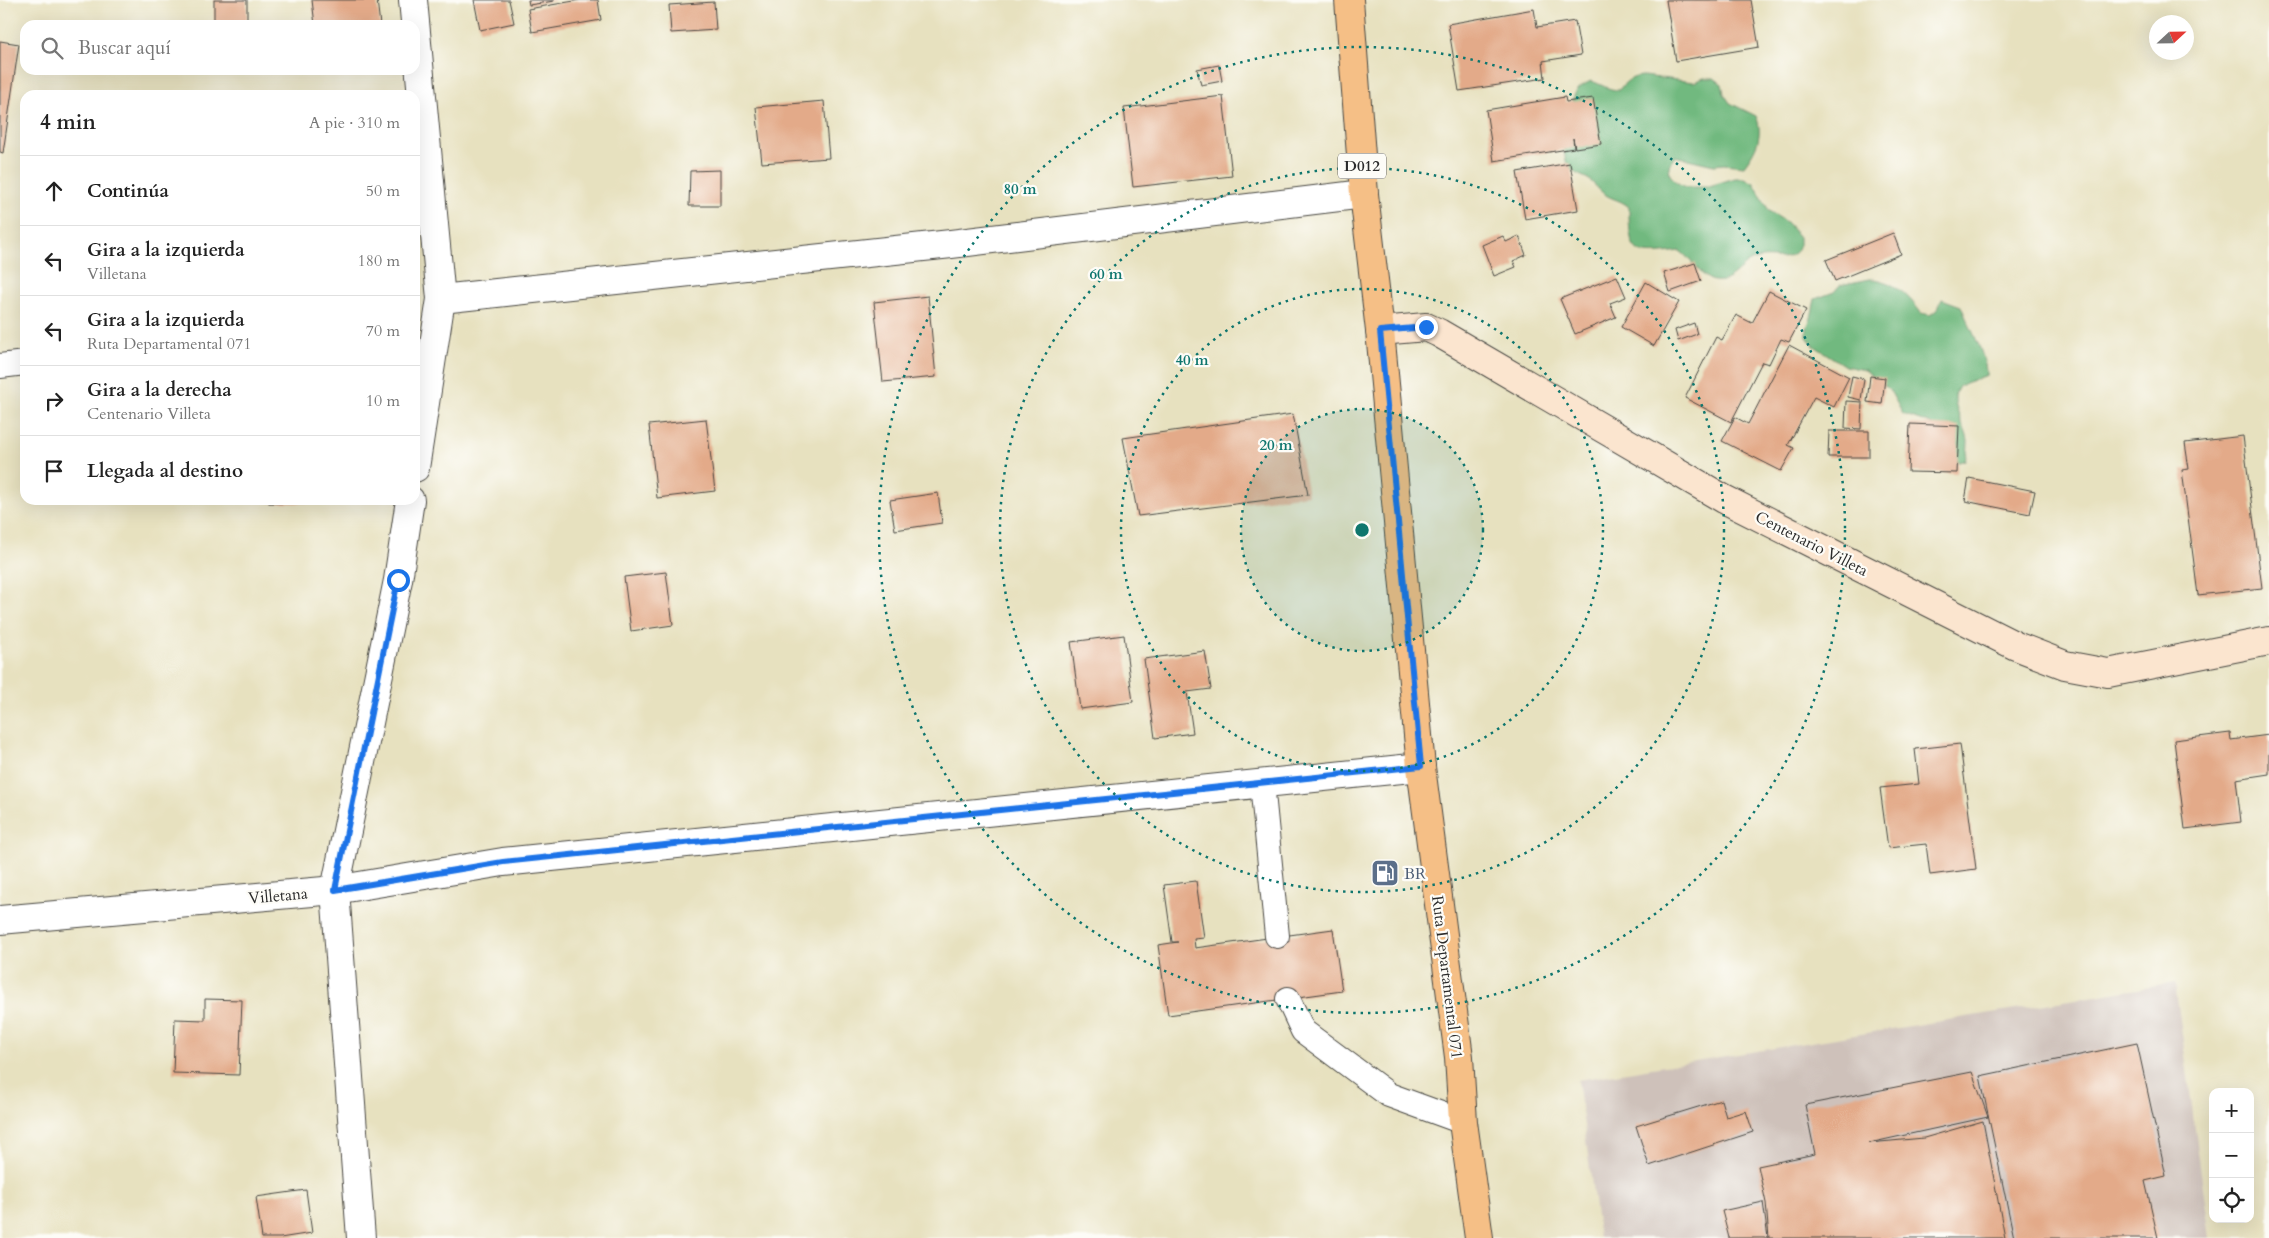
<!DOCTYPE html>
<html lang="es">
<meta charset="utf-8">
<style>
body{margin:0;font-family:Cardo,serif;background:#f2f2f2;color:#222}
.controls{position:absolute;right:15px;bottom:15px;display:grid;overflow:hidden;border-radius:10px;box-shadow:0 5px 20px #0002}
.controls button{width:45px;height:45px;display:grid;place-items:center;padding:0;border:0;border-bottom:1px solid #e0e0e0;background:#fff;color:#222;font:25px sans-serif}
.compass{position:absolute;left:2149px;top:15px;width:45px;height:45px;border-radius:50%;background:#fff;box-shadow:0 5px 20px #0002;rotate:68deg}
.stop{position:absolute;width:15px;height:15px;margin:-11px;border:4px solid #1a73e8;border-radius:50%;background:#fff}
.stop.end{background:#1a73e8;border-color:#fff;box-shadow:0 1px 5px #0008}
.list{margin:0;padding:0;list-style:none}
h2{display:flex;justify-content:space-between;align-items:center;height:65px;margin:0;padding:0 20px;font-size:21px}
h2 small{font-size:16px;font-weight:400;color:#767676}
.list li{display:grid;grid-template-columns:32px 1fr auto;gap:15px;align-items:center;box-sizing:border-box;height:70px;padding:0 20px;border-top:1px solid #e0e0e0}
.list b{display:block;font-size:19px;white-space:nowrap}
.list p{margin:0;font-size:16px;white-space:nowrap;color:#767676}
.list em{font-size:16px;font-style:normal;color:#767676}
.icon{flex:none;width:28px;height:28px;fill:none;stroke:currentColor;stroke-width:2;stroke-linecap:round;stroke-linejoin:round}
.map{position:relative;flex:none;width:2269px;height:1238px;overflow:hidden}
.search{position:absolute;background:#fff;box-shadow:0 5px 20px #0002;left:20px;top:20px;width:400px;height:55px;display:flex;align-items:center;gap:12px;box-sizing:border-box;padding:0 18px;border-radius:15px;color:#767676;font-size:19px}
.panel{position:absolute;background:#fff;box-shadow:0 5px 20px #0002;left:20px;top:90px;width:400px;height:415px;border-radius:15px}
.map>svg:first-child{display:block}
.industrial{fill:#cec1ba}
.forest{fill:#71b97f;stroke:#4e7255}
.building{fill:#e3aa89}
.lines{fill:none;stroke-linecap:round;stroke-linejoin:round}
.lane-casing{stroke:#474641;stroke-width:26}
.street-casing{stroke:#474641;stroke-width:30}
.secondary-casing{stroke:#474641;stroke-width:30}
.primary-casing{stroke:#474641;stroke-width:30}
.lane{stroke:#fff;stroke-width:24}
.street{stroke:#fff;stroke-width:28}
.secondary{stroke:#fbe5cf;stroke-width:28}
.primary{stroke:#f5bf86;stroke-width:28}
.route{stroke:#1a73e8;stroke-width:6}
.ring{fill:none;stroke:#0f766e;stroke-width:2.5;stroke-dasharray:2.5 5}
.labels{text-anchor:middle;stroke-width:4.5;stroke-linejoin:round;paint-order:stroke}
.shield{fill:#fdfcf7;stroke:#6a6a68;stroke-width:1}
.shield-label{font-size:15px;font-weight:bold;fill:#2b2b2b}
.street-label{font-size:16px;fill:#2b2b2b;stroke:#fdfcf7}
.service-label{font-size:16px;fill:#4e5e75;stroke:#fdfcf7;text-anchor:start}
.centre{fill:#0f766e;stroke:#fdfcf7;stroke-width:2.5}
.ring-label{font-size:15px;text-anchor:middle;font-weight:bold;fill:#0f766e;stroke:#fdfcf7;stroke-width:4.5;stroke-linejoin:round;paint-order:stroke}
</style>
<div class="map">
<svg width="2269" height="1238" viewBox="0 0 2269 1238">
<rect width="100%" height="100%" fill="#fdfcf7"/>
<filter id="ink" filterUnits="userSpaceOnUse"><feTurbulence type="fractalNoise" baseFrequency=".02" numOctaves="2"/><feDisplacementMap in="SourceGraphic" scale="10" xChannelSelector="R" yChannelSelector="G"/><feConvolveMatrix kernelMatrix="1 2 1 2 8 2 1 2 1" color-interpolation-filters="sRGB"/></filter>
<filter id="wash" filterUnits="userSpaceOnUse"><feTurbulence type="fractalNoise" baseFrequency=".0096" numOctaves="4" result="noise"/><feDisplacementMap in="SourceGraphic" scale="20" xChannelSelector="R" yChannelSelector="G"/><feGaussianBlur stdDeviation="1.12" result="paint"/><feColorMatrix in="noise" values="0 0 0 0 0 0 0 0 0 0 0 0 0 0 0 0 0 1.4 0 .05"/><feComposite in="paint" operator="in"/></filter>
<g filter="url(#wash)">
<rect width="100%" height="100%" fill="#e7e1bf"/>
<path class="industrial" d="M2175,983L2210,1238H1599L1578,1080Z"/>
<g class="forest">
<path d="M1643,76L1694,82L1704,78H1714L1722,84L1724,94L1730,103L1756,116C1764,135 1756,150 1744,166L1724,164L1714,165L1675,156L1669,165L1670,175L1676,182L1685,187H1706L1735,178H1745L1754,183L1769,211L1786,222L1799,237V248C1784,266 1772,253 1754,260C1739,265 1730,287 1711,280C1702,277 1690,258 1680,251C1634,257 1629,256 1629,207C1621,200 1614,200 1606,195C1599,191 1595,184 1588,179C1583,176 1577,175 1572,170C1558,157 1567,134 1570,118C1573,99 1571,90 1591,81C1601,84 1608,90 1619,90C1626,81 1631,77 1643,76Z"/>
<path d="M1870,279C1892,279 1909,296 1921,313L1930,315L1938,309L1942,299L1961,306C1969,327 1987,355 1986,376C1978,380 1963,381 1958,388C1948,403 1966,426 1968,441C1968,448 1967,454 1965,460L1956,463L1931,424L1903,414L1889,389L1865,370L1845,366L1813,345L1807,337V327L1811,318L1815,299L1834,292L1840,285Z"/>
</g>
<g id="blocks">
<g class="building">
<rect x="214" y="0" width="33" height="25"/>
<path d="M312,0H377L380,25H315Z"/>
<path d="M474,0H509L514,23L480,30Z"/>
<path d="M528,0H554V1L529,5Z"/>
<path d="M580,0H598L601,20L532,32L528,9Z"/>
<path d="M1666,0H1751L1759,47L1676,61Z"/>
<path d="M714,2L716,30L671,33L669,5Z"/>
<path d="M1534,9L1537,27L1575,21L1581,55L1543,61L1545,78L1459,91L1448,24Z"/>
<path d="M0,41L19,44L3,153L0,152Z"/>
<path d="M1219,65L1222,81L1201,85L1197,69Z"/>
<path d="M1223,96L1232,176L1133,187L1124,108Z"/>
<path d="M1565,97L1566,102L1593,98L1601,144L1575,148L1573,138L1574,148L1494,161L1486,110Z"/>
<path d="M824,101L829,158L762,163L756,107Z"/>
<path d="M1570,163L1578,210L1525,219L1517,172Z"/>
<path d="M720,170V206H689L690,171Z"/>
<path d="M1893,233L1901,254L1835,281L1826,260Z"/>
<path d="M1503,236L1506,242L1519,236L1526,255L1513,261L1516,267L1494,276L1482,245Z"/>
<path d="M1695,263L1701,281L1670,292L1664,273Z"/>
<path d="M1617,276L1626,297L1610,303L1616,317L1575,334L1560,299Z"/>
<path d="M1646,282L1679,302L1654,346L1621,327Z"/>
<path d="M1769,291L1806,310L1789,342L1781,339L1769,364L1762,362L1731,422L1685,398L1716,337L1722,340L1736,315L1752,323Z"/>
<path d="M928,296L936,377L883,382L874,302Z"/>
<path d="M1694,323L1697,334L1678,341L1675,330Z"/>
<path d="M1789,345L1849,377L1834,407L1814,397L1788,445L1794,448L1781,471L1722,441L1735,417L1748,424Z"/>
<path d="M1852,376L1864,379L1861,400L1848,397Z"/>
<path d="M1870,376L1885,378L1882,404L1867,402Z"/>
<path d="M1846,401L1862,402L1861,429L1845,428Z"/>
<path d="M1293,414L1308,495L1138,516L1123,438Z"/>
<path d="M706,419L715,491L657,498L649,425Z"/>
<path d="M1910,424L1959,426L1957,473L1908,472Z"/>
<path d="M1829,431H1869V457H1828Z"/>
<path d="M2243,436L2262,588L2198,595L2182,470L2189,469L2185,443Z"/>
<path d="M1969,478L2035,491L2030,514L1965,501Z"/>
<path d="M938,493L942,523L895,530L890,500Z"/>
<rect x="269" y="500" width="82" height="3"/>
<path d="M666,572L673,625L631,631L624,577Z"/>
<path d="M1124,635L1133,702L1080,709L1071,642Z"/>
<path d="M1205,651L1211,689L1187,692L1193,733L1155,738L1144,659Z"/>
<path d="M2230,733L2231,740L2269,735V774L2236,779L2241,822L2185,829L2174,740Z"/>
<path d="M1960,744L1976,869L1930,875L1926,844L1888,848L1880,788L1919,784L1915,749Z"/>
<path d="M1196,881L1204,938L1194,939L1195,948L1333,929L1342,991L1168,1015L1158,945L1178,942H1172L1164,885Z"/>
<path d="M205,999L242,1000L239,1075L173,1073L175,1019L205,1020Z"/>
<path d="M2137,1043L2166,1176L2145,1181L2158,1238H2014L1980,1076Z"/>
<path d="M1972,1072L1988,1117L1869,1143L1924,1138L1983,1121L2005,1238H1769L1766,1203L1758,1166L1815,1154L1805,1105Z"/>
<path d="M1721,1100L1726,1117L1746,1111L1753,1132L1649,1166L1636,1126Z"/>
<path d="M306,1190L312,1233L280,1238H262L256,1197Z"/>
<path d="M1763,1202L1768,1238H1729L1722,1211Z"/>
</g>
</g>
</g>
<g filter="url(#ink)">
<use href="#blocks" fill-opacity="0" stroke="#474641" stroke-width="1"/>
<g class="lines">
<defs>
<g id="lane">
<path d="M0,366L25,363"/>
<path d="M1262,783L1277,936"/>
<path d="M1288,999L1303,1031L1389,1095L1463,1122"/>
</g>
<g id="street">
<path d="M413,0L441,299L415,468"/>
<path d="M441,299L951,244L1364,194"/>
<path d="M0,920L335,890L503,862L1421,767"/>
<path d="M361,1238L335,890L398,580L410,500"/>
</g>
<path id="secondary" d="M1380,331L1426,327L1439,333L1724,499L2016,646L2065,665L2108,673L2269,641"/>
<path id="primary" d="M1349,0L1364,194L1380,331L1421,767L1459,1057L1463,1122L1479,1238"/>
</defs>
<use href="#lane" class="lane-casing"/>
<use href="#street" class="street-casing"/>
<use href="#secondary" class="secondary-casing"/>
<use href="#primary" class="primary-casing"/>
<use href="#lane" class="lane"/>
<use href="#street" class="street"/>
<use href="#secondary" class="secondary"/>
<use href="#primary" class="primary"/>
</g>
</g>
<g class="lines" filter="url(#ink)">
<path class="route" d="M398,580L335,890L503,862L1421,766L1380,331L1426,327"/>
</g>
<circle cx="1362" cy="530" r="121" fill="#0f766e" fill-opacity=".12"/>
<g class="ring">
<circle cx="1362" cy="530" r="121"/>
<circle cx="1362" cy="530" r="241"/>
<circle cx="1362" cy="530" r="362"/>
<circle cx="1362" cy="530" r="483"/>
</g>
<defs>
<symbol id="fuel-square" viewBox="-11 -11 22 22"><rect x="-9" y="-9" width="18" height="18" rx="4" fill="#5c6f8a" stroke="#fdfcf7"/><path d="M-5.5-6h7V0h2V4h1.3V-2.5L3-4.5l.8-.8L6-3V5H2.5V1h-1V6h-7ZM-4.2-4.7v3.2H.2V-4.7Z" fill="#fff"/></symbol>
</defs>
<g fill-rule="evenodd">
<use href="#fuel-square" x="1369" y="857" width="32" height="32"/>
</g>
<g class="labels">
<rect class="shield" x="1338" y="153.5" width="48" height="25" rx="4"/>
<g class="shield-label">
<text x="1362" y="171">D012</text>
</g>
<g class="street-label">
<text transform="translate(1812 543) rotate(27)" y="6">Centenario Villeta</text>
<text transform="translate(278 895) rotate(-5)" y="6">Villetana</text>
<text transform="translate(1448 977) rotate(83)" y="6">Ruta Departamental 071</text>
</g>
<g class="service-label">
<text x="1404" y="879">BR</text>
</g>
</g>
<circle cx="1362" cy="530" r="8" class="centre"/>
<g class="ring-label">
<text x="1020" y="194">80 m</text>
<text x="1106" y="279">60 m</text>
<text x="1192" y="365">40 m</text>
<text x="1276" y="450">20 m</text>
</g>
</svg>
<div class="controls">
<button>+</button>
<button>−</button>
<button><svg class="icon" aria-label="locate" viewBox="0 0 24 24"><circle cx="12" cy="12" r="6"/><path d="M12 2v4M12 18v4M2 12h4M18 12h4"/></svg></button>
</div>
<svg class="compass" viewBox="-18 -18 36 36"><path d="M0-13l5 13h-10z" fill="#e53935"/><path d="M0 13l5-13h-10z" fill="#767676"/></svg>
<div class="stop" style="left:398px;top:580px"></div>
<div class="stop end" style="left:1426px;top:327px"></div>
<div class="search"><svg class="icon" aria-label="search" viewBox="0 0 24 24"><circle cx="10" cy="10" r="6"/><path d="M15 15l6 6"/></svg>Buscar aquí</div>
<section class="panel">
<h2>4 min<small>A pie · 310 m</small></h2>
<ul class="list">
<li><svg class="icon" aria-label="ahead" viewBox="0 0 24 24"><path d="M12 20V5M6 11l6-6 6 6"/></svg><div><b>Continúa</b></div><em>50 m</em></li>
<li><svg class="icon" aria-label="left" viewBox="0 0 24 24"><path d="M17 20v-9H6M10 6l-5 5 5 5"/></svg><div><b>Gira a la izquierda</b><p>Villetana</p></div><em>180 m</em></li>
<li><svg class="icon" aria-label="left" viewBox="0 0 24 24"><path d="M17 20v-9H6M10 6l-5 5 5 5"/></svg><div><b>Gira a la izquierda</b><p>Ruta Departamental 071</p></div><em>70 m</em></li>
<li><svg class="icon" aria-label="right" viewBox="0 0 24 24"><path d="M7 20v-9h11M14 6l5 5-5 5"/></svg><div><b>Gira a la derecha</b><p>Centenario Villeta</p></div><em>10 m</em></li>
<li><svg class="icon" aria-label="arrive" viewBox="0 0 24 24"><path d="M6 21V4h12l-3 4 3 4H6"/></svg><div><b>Llegada al destino</b></div></li>
</ul>
</section>
</div>
